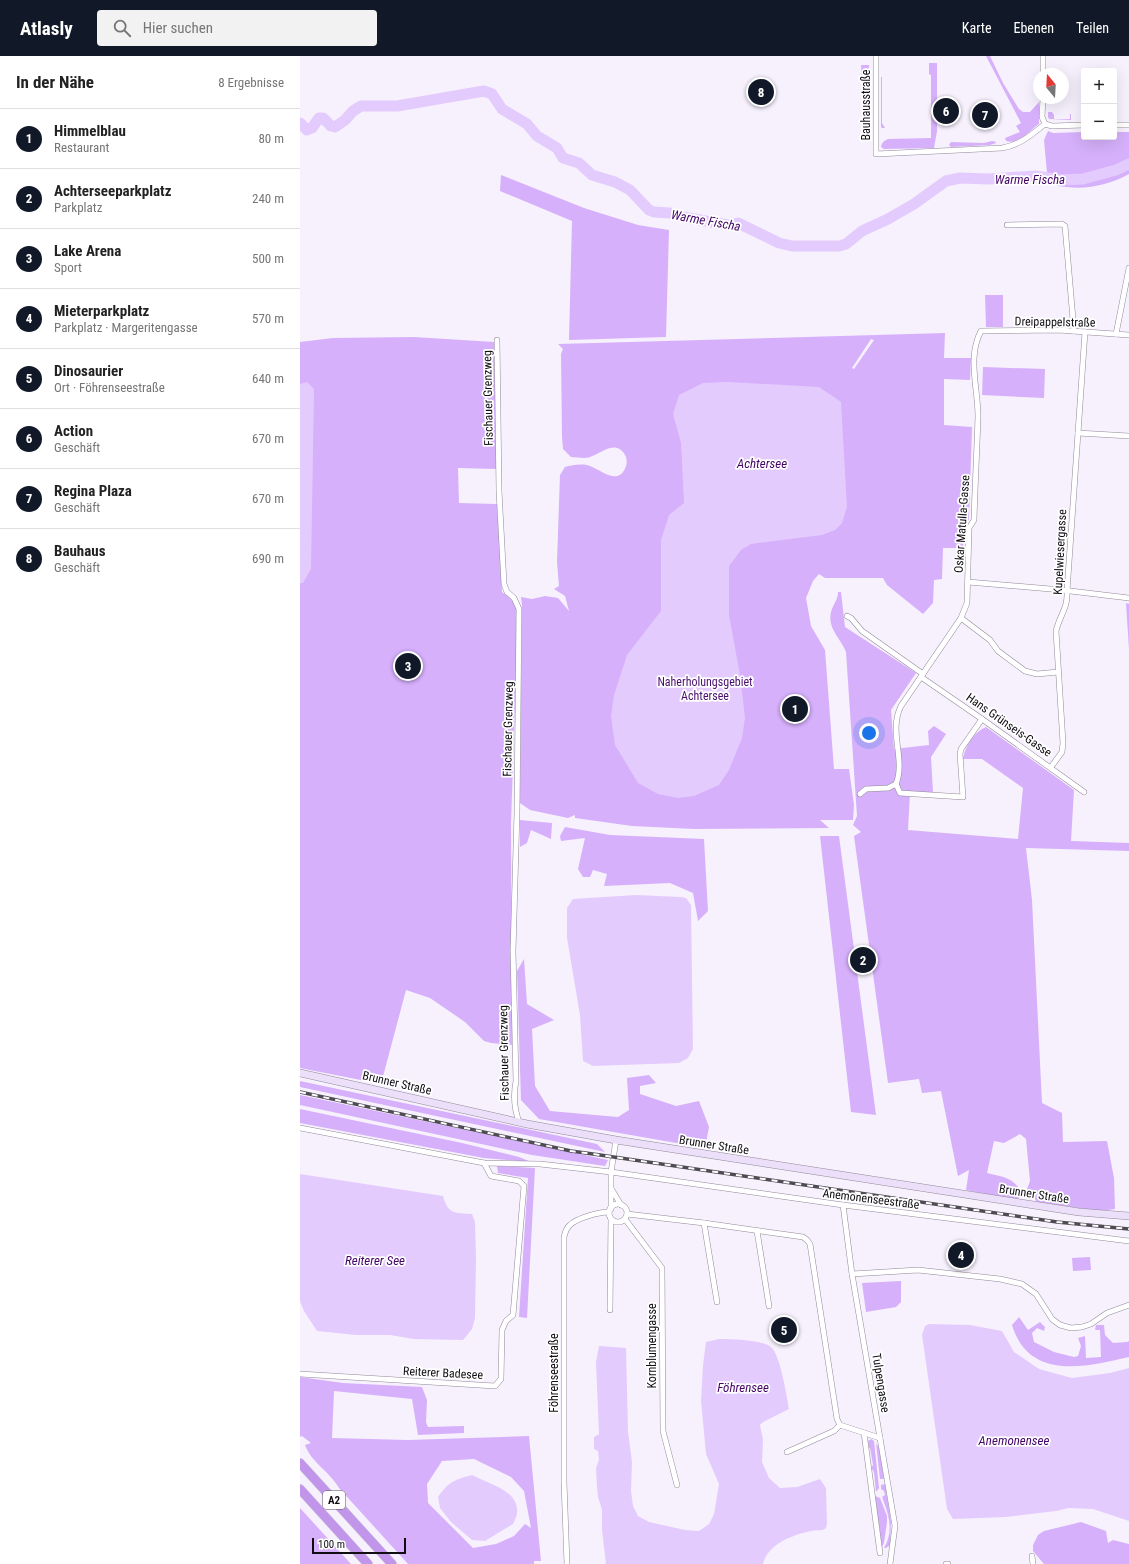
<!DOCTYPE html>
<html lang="de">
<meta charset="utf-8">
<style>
body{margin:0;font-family:"Roboto Condensed",sans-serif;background:#f2f2f2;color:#222}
.controls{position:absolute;right:12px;top:12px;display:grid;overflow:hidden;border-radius:4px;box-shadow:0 4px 16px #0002}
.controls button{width:36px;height:36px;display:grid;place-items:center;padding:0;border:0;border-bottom:1px solid #e0e0e0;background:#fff;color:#222;font:20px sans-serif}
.compass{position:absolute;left:733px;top:12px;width:36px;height:36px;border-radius:50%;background:#fff;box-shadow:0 4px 16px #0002;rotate:342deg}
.scale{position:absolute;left:12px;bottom:10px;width:94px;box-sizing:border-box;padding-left:4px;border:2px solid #100d13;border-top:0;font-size:11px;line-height:14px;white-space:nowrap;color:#100d13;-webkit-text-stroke:3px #fff;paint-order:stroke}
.you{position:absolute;left:569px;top:677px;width:14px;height:14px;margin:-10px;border:3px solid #fff;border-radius:50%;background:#1a73e8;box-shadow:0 0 0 6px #1a73e833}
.badge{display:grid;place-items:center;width:26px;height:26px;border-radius:50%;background:#111827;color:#fff;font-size:13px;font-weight:700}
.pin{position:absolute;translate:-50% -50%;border:2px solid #fff;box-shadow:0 1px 4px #0006}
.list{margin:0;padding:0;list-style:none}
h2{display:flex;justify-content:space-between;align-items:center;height:52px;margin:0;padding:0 16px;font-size:17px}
h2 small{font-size:13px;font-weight:400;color:#767676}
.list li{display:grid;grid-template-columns:26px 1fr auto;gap:12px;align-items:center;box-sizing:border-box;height:60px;padding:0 16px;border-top:1px solid #e0e0e0}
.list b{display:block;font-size:15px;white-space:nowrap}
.list p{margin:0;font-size:13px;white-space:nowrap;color:#767676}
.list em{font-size:13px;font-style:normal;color:#767676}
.icon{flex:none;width:22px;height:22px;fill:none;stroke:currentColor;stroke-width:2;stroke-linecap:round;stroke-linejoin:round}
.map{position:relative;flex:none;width:829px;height:1508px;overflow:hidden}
header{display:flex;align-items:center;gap:24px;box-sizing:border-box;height:56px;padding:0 20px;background:#111827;color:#fff}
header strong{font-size:19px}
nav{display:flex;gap:22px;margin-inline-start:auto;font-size:14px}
.search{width:280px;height:36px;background:#f2f2f2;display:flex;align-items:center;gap:10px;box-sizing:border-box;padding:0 14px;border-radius:4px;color:#767676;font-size:15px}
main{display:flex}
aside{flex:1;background:#fff}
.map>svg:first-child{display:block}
.green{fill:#d6b0fb;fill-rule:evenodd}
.water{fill:#e4cbfd}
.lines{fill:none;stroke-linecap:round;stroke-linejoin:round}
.river{stroke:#e4cbfd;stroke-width:11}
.minor-casing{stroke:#908998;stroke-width:6}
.secondary-casing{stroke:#908998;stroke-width:8}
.motorway-casing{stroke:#d4d3d5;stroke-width:10}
.minor{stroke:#fff;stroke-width:5}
.secondary{stroke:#ecdff9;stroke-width:7}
.motorway{stroke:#c195ea;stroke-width:9}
.rail-casing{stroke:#4f4b53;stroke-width:3.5}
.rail{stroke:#fff;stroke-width:2;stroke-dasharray:6;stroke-linecap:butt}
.labels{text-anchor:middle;stroke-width:3.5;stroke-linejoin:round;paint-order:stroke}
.shield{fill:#fff;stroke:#58565a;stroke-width:1}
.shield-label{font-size:11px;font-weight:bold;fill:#100d13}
.street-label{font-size:12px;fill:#100d13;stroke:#fff}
.park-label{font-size:12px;fill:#490e6d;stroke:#fff}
.water-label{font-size:13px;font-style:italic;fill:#440568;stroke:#fff}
</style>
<header>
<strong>Atlasly</strong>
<div class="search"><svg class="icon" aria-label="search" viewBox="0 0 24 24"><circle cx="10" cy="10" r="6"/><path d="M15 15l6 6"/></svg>Hier suchen</div>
<nav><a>Karte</a><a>Ebenen</a><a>Teilen</a></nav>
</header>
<main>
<aside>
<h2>In der Nähe<small>8 Ergebnisse</small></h2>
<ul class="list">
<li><span class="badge">1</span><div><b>Himmelblau</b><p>Restaurant</p></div><em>80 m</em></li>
<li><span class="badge">2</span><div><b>Achterseeparkplatz</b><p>Parkplatz</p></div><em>240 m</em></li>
<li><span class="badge">3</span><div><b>Lake Arena</b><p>Sport</p></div><em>500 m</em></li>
<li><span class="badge">4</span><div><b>Mieterparkplatz</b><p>Parkplatz · Margeritengasse</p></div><em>570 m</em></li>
<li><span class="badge">5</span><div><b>Dinosaurier</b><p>Ort · Föhrenseestraße</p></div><em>640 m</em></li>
<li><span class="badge">6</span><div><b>Action</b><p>Geschäft</p></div><em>670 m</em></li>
<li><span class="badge">7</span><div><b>Regina Plaza</b><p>Geschäft</p></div><em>670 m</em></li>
<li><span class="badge">8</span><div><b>Bauhaus</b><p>Geschäft</p></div><em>690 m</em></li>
</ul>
</aside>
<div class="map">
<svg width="829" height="1508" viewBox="0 0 829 1508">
<rect width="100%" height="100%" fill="#f7f1fe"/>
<g class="green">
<path d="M686,0H690L703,27L719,53L723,56H730L739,46V68C730,74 719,89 706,85L705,82L720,76L716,70L721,67Z"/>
<path d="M629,7H637V75L634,92L584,93L581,91C582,86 584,85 588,83L631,82V19L629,18Z"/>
<path d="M561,9H569L570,80L565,81Z"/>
<path d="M581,21H582V67L585,72H582L581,71Z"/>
<path d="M748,42V56H752L754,59V63H770V58H771V64L749,63L748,61Z"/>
<path d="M748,75L753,77L784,76V81H814V76H829V118C811,128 787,134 767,131C760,131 752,128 745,127L747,117L744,84Z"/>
<path d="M692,85L696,86V87L690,89L651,91L649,89L651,86L684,87Z"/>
<path d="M201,119L284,152L338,169L369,174L366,281L269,284L272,165L200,135Z"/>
<path d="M685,239H703V271H686Z"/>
<path d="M645,277L644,302H671L670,324L644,323V369L672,371L669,463L665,469L663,492H643L642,523L634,524L633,547L623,558L587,529L583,522H525L519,518L513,525L506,542L511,570L525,594L534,713H549L554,749L553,764H520L529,772L394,773L332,770L275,762V759L268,762L230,754L220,747L222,549L221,541L232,543L245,540L258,542L269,555L265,540L254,533L259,530L257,506L260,419L265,411C273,409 282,407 290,410C301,414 319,431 326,410C327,407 327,402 325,399C316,383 302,397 290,401C285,403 277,401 271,401L263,393L262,381L261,298L263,293L258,288ZM571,283L574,284L554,313L552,312Z"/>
<path d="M114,281L194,286L197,413L158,412L159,447L197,448L202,536L209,541L218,552L211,768L212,989L191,987L184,985L165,966L130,942L106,934L81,1028L0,1012V286L33,282Z"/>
<path d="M683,311L745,313L744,342L682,339Z"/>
<path d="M538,536H541L545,571L616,617L591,654L594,693L629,689L628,675L634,670L646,678L631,701L633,736H610L608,774L718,783L723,732L682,703H663C665,690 674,676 686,671L774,734L771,785L829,787V795L726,792L732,844L742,1047L762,1057L763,1086L807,1085L814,1122L815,1153L800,1155L737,1146L727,1133L730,1125L726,1083L720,1078L704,1087L694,1085L687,1117C700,1120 717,1122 721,1138L719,1142L715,1144L666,1134L669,1114L658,1120L641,1035L622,1037L619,1023L588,1027L554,780L561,776L553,769L557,760L546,596C541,582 527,573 531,556C533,548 538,544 538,536Z"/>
<path d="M826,547L829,548V594Z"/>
<path d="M220,764L252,767L251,783L231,774L227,787L220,791Z"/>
<path d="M265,771L310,779L404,783L408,855L398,865L393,837L370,827L304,830L307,818L293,814L290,821H283L278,813L285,782L261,785L260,780Z"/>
<path d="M520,780H539L576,1059L551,1056Z"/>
<path d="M224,903L227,948L254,964L232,973L235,1030L250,1055L318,1061L329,1054L327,1022L349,1019L356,1027L340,1030V1038L376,1050L399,1045L409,1071L405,1092L239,1063L221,1044L217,915Z"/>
<path d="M0,1025L297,1088L305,1096L0,1031Z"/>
<path d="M0,1039L308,1104L305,1110L232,1099L0,1049Z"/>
<path d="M0,1053L162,1087L219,1101L231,1106L184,1102L0,1067Z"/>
<path d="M197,1110L235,1112L227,1262L219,1261L228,1122L198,1117Z"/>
<path d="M790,1201L791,1214L773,1215L772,1202Z"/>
<path d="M601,1225V1246L596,1251L566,1256L562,1227Z"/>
<path d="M719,1261L728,1274L740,1266L745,1271L744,1275L737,1272L732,1277L734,1286L754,1296L774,1301L778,1300L781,1290L778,1282L785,1280L786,1302L801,1301L800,1274H795L796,1269H804L805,1279L813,1287L827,1286L829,1285V1301C786,1311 729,1325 712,1269Z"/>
<path d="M0,1321L43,1327L122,1331L127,1344L126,1366L128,1371L164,1370V1377L118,1379L112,1343L34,1335L32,1382L108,1384L229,1380L241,1505H234V1508H108L39,1432C30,1416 11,1406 5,1389L11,1387L2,1380L0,1381ZM174,1403L211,1421L224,1435L231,1472L225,1468L214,1480L196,1488L173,1492L128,1447L127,1428L142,1405Z"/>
<path d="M571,1383L574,1385L579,1432L576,1436L574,1416L571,1412L573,1409L570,1392H569L568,1385Z"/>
<path d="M576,1387L579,1392L584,1423H580Z"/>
<path d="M585,1428L591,1466L590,1489L586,1492H584C594,1475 589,1459 582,1441L585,1439L584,1435L581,1433V1429Z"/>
<path d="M575,1440L580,1442L587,1460V1466L584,1487L582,1491Z"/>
<path d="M0,1452L51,1508H0Z"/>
<path d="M781,1466L806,1475L808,1487L813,1484L829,1488V1508H744L733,1495V1489L738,1479L744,1475Z"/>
</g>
<g class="water">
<path d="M7,326L14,333L11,513L3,527H0V328Z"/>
<path d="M428,326L519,331L541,346L547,451L542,467L535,474L522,479L451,488L441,494L429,510V559L440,619L445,662L442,682L429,714L419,729L394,740L378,742L358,738L338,727L315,689L311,660L314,639L327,599L361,555V484L369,459L384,447L381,387L373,358L379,339L403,327Z"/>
<path d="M336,839L381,841L386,842L391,849L393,993L388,1002L379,1007L293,1010L283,1005L280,959L267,882V852L273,843Z"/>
<path d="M0,1118L143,1140C148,1158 154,1157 172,1158L175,1166L176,1202L175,1262L172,1273L163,1284L114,1283L90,1279H56L17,1275L4,1255L0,1245Z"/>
<path d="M629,1268L670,1269L702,1275L714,1296L739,1313L772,1322L810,1317L829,1312V1465L793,1453L769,1452L756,1455L706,1461L653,1463L647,1453L622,1279L625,1270Z"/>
<path d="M419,1283C431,1283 463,1284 471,1291C480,1298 487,1341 489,1353L463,1366L460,1369L463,1384L462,1406L469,1422L480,1432L497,1431L520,1423L526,1432L527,1467L526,1472C521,1476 516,1473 511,1475C492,1479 468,1488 463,1508H306L302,1474V1454L298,1441L297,1431L296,1412L299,1404L298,1395L294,1393V1381L299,1378L296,1306L299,1290L326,1292L328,1376L332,1406L331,1435L333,1450L338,1460L349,1466L385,1474L399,1475L409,1468L414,1458L419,1428L406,1398L401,1345L403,1309L406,1286Z"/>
<path d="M172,1419C187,1427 216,1434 217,1453C218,1458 215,1464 213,1468L185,1485L172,1484L151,1466L140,1452L138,1441C149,1426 153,1424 172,1419Z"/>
</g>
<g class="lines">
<path class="river" d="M0,67L7,74L12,72L19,62H23L31,70L35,71L45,64L53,55L61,50H97L184,35L192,38L202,53L227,68L237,80L257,92L263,102L279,107L292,119L315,126L330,134L349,154L354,156L370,157L383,161L422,168L429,169L438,167L479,187L492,190H539L546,188L562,175L588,163L614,148L646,125L660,122L688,123L736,120L760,124L783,123L816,114L829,108"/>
<defs>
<g id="minor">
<path d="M576,0V98L702,92C720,89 731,79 745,68"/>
<path d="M743,0V18"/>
<path d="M743,42L742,61L745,68"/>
<path d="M745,68L752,70L784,69"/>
<path d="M814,69H829"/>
<path d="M707,169L762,168L765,170L774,275"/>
<path d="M816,278L829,212"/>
<path d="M197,284L199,435L204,528L207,536L214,542L219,553L217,756L213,895L216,1025C213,1040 214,1052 219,1066"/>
<path d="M778,377L829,380"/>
<path d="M668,526L762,534L829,542"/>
<path d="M547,560L551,562L562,575L623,618"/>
<path d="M661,562L690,584L698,595L725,615L737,618L758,616"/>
<path d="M621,621L682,663L784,736"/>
<path d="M682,663L661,693L660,698L663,741L600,737L596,728C606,703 588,676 601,650L661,562L667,547L669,472L674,464C675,429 677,394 678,360C678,332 667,301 681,275L758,274L829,279"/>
<path d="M751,711L762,696L763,687L756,575C760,558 768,553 767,535L785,276"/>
<path d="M560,738L566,733L588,732L596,728"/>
<path d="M0,1072L184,1107L240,1108L311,1116L543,1149L829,1185"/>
<path d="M312,1134L321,1149"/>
<circle cx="318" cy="1157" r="9"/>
<path d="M543,1149L552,1218L595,1470L590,1508"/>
<path d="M311,1153V1116L316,1084"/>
<path d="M327,1158L404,1167"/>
<path d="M325,1163L362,1212L363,1375L377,1429"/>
<path d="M457,1175L469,1250"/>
<path d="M552,1218L618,1214L700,1223L722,1228L736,1238L752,1263L760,1269L771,1272L782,1271L791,1268L807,1257L829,1249"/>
<path d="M417,1246L404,1167L503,1181L507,1184L510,1188L537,1363L540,1369L580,1382"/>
<path d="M310,1254L311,1163"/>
<path d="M0,1318L195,1330L201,1323L202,1274L206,1265L213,1259L224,1130L219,1125L191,1120L184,1107"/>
<path d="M564,1377L580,1497"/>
<path d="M487,1396L534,1375L540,1369"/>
<path d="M732,1500L733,1508"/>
<path d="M267,1508L264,1426V1181C265,1177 266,1172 270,1169C277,1162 299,1156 309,1156"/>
<path d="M646,1508H648"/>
</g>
<path id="secondary" d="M0,1017L227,1068L316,1084L779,1156L829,1160"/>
<g id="motorway">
<path d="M0,1407L92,1508"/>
<path d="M0,1433L68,1508"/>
</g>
</defs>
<use href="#minor" class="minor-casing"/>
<use href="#secondary" class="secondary-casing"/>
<use href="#motorway" class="motorway-casing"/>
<use href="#minor" class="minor"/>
<use href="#secondary" class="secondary"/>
<use href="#motorway" class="motorway"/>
<defs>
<path id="rail" d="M0,1036L271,1095L300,1099L757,1166L829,1173"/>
</defs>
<use href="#rail" class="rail-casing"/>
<use href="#rail" class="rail"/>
</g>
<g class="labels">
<rect class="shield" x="23" y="1435" width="22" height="18" rx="3"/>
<g class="shield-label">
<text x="34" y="1448">A2</text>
</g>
<g class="street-label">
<text transform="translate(566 49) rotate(-90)" y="4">Bauhausstraße</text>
<text transform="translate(755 266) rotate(1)" y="4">Dreipappelstraße</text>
<text transform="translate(188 342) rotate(-91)" y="4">Fischauer Grenzweg</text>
<text transform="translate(662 468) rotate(-86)" y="4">Oskar Matulla-Gasse</text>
<text transform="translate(760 496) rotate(-87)" y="4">Kupelwiesergasse</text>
<text transform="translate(709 669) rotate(35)" y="4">Hans Grünseis-Gasse</text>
<text transform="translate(208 673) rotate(-89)" y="4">Fischauer Grenzweg</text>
<text transform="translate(204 997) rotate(-91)" y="4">Fischauer Grenzweg</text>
<text transform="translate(97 1027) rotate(13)" y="4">Brunner Straße</text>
<text transform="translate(414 1089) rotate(9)" y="4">Brunner Straße</text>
<text transform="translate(734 1138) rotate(9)" y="4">Brunner Straße</text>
<text transform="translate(571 1143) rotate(7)" y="4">Anemonenseestraße</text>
<text transform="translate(352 1290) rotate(-90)" y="4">Kornblumengasse</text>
<text transform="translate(143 1317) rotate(3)" y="4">Reiterer Badesee</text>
<text transform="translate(254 1317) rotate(-90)" y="4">Föhrenseestraße</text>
<text transform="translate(581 1327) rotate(81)" y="4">Tulpengasse</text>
</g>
<g class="park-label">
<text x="405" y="630">Naherholungsgebiet<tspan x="405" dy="14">Achtersee</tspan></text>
</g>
<g class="water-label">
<text x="730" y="128">Warme Fischa</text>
<text transform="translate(406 164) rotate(10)" y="5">Warme Fischa</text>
<text x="462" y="412">Achtersee</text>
<text x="75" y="1209">Reiterer See</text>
<text x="443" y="1336">Föhrensee</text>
<text x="714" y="1389">Anemonensee</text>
</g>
</g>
</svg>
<div class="controls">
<button>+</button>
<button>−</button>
</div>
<svg class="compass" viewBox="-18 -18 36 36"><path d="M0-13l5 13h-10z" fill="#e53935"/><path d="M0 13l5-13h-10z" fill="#767676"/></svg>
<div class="scale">100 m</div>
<div class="you"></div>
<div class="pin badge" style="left:495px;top:653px">1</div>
<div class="pin badge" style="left:563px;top:904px">2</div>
<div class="pin badge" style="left:108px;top:610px">3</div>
<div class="pin badge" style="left:661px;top:1199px">4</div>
<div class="pin badge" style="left:484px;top:1274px">5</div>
<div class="pin badge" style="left:646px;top:55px">6</div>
<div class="pin badge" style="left:685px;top:59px">7</div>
<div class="pin badge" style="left:461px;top:36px">8</div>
</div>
</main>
